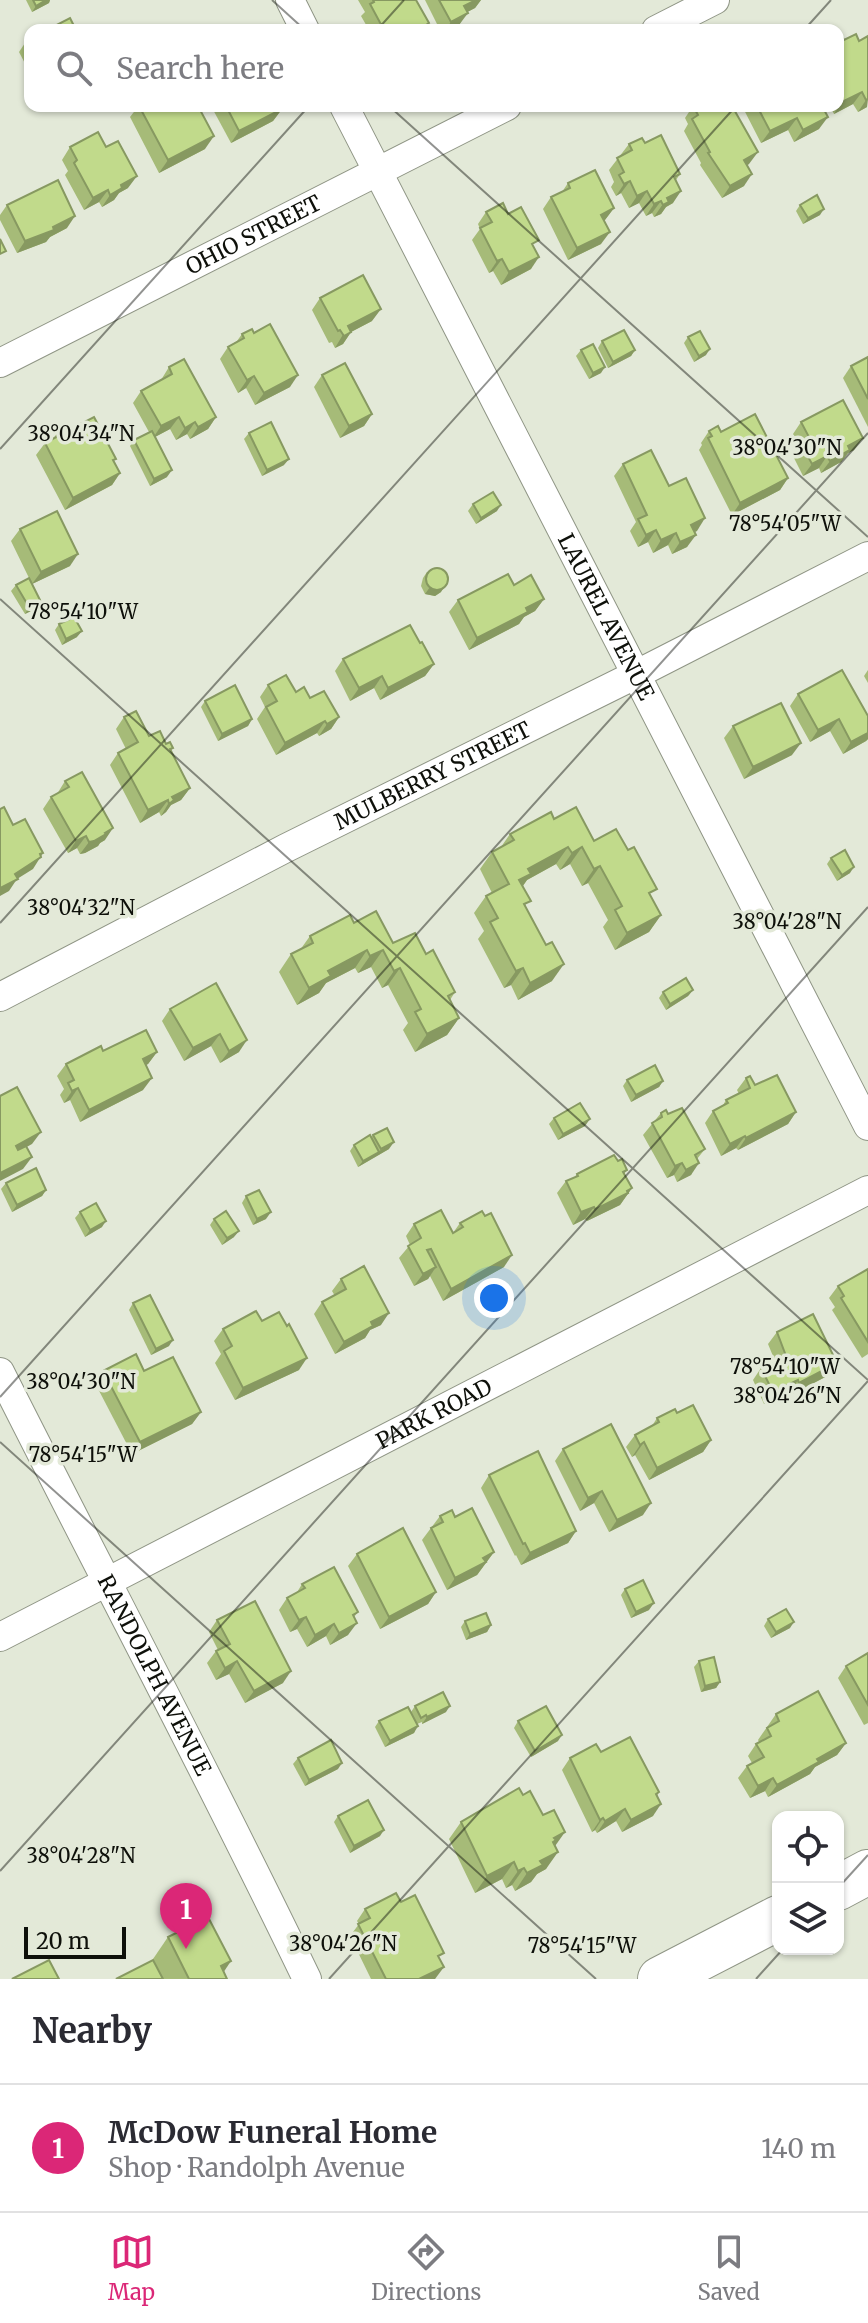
<!DOCTYPE html>
<meta charset="utf-8">
<style>
body{margin:0;font-family:Merriweather,serif;background:#f2f2f3;color:#2b2b33}
.controls{position:absolute;right:24px;bottom:24px;display:grid;overflow:hidden;border-radius:16px;box-shadow:0 2px 6px #0004}
.controls button{width:72px;height:72px;display:grid;place-items:center;padding:0;border:0;border-bottom:2px solid #e1e1e2;background:#fff;color:#2b2b33;font:40px sans-serif}
.scale{position:absolute;left:24px;bottom:20px;width:102px;box-sizing:border-box;padding-left:8px;border:4px solid #0e100a;border-top:0;font-size:22px;line-height:28px;white-space:nowrap;color:#0e100a;-webkit-text-stroke:6px #e3e9d8;paint-order:stroke}
.you{position:absolute;left:494px;top:1298px;width:28px;height:28px;margin:-20px;border:6px solid #fff;border-radius:50%;background:#1a73e8;box-shadow:0 0 0 12px #1a73e833}
.badge{display:grid;place-items:center;width:52px;height:52px;border-radius:50%;background:#db2777;color:#fff;font-size:26px;font-weight:700}
.pin{position:absolute;translate:-50% -66px;filter:drop-shadow(0 2px 4px #0008)}
.pin::after{content:'';position:absolute;top:42px;width:28px;height:24px;background:inherit;clip-path:polygon(0 0,100% 0,50% 100%)}
.list{margin:0;padding:0;list-style:none}
h2{display:flex;justify-content:space-between;align-items:center;height:104px;margin:0;padding:0 32px;font-size:34px}
h2 small{font-size:26px;font-weight:400;color:#7c7c81}
.list li{display:grid;grid-template-columns:52px 1fr auto;gap:24px;align-items:center;box-sizing:border-box;height:128px;padding:0 32px;border-top:2px solid #e1e1e2}
.list b{display:block;font-size:30px;white-space:nowrap}
.list p{margin:0;font-size:26px;white-space:nowrap;color:#7c7c81}
.list em{font-size:26px;font-style:normal;color:#7c7c81}
.icon{flex:none;width:44px;height:44px;fill:none;stroke:currentColor;stroke-width:2;stroke-linecap:round;stroke-linejoin:round}
.map{position:relative;flex:none;width:868px;height:1979px;overflow:hidden}
.search{position:absolute;background:#fff;box-shadow:0 2px 6px #0004;left:24px;right:24px;top:24px;height:88px;display:flex;align-items:center;gap:20px;box-sizing:border-box;padding:0 28px;border-radius:16px;color:#7c7c81;font-size:30px}
.sheet{height:232px;background:#fff}
nav{display:flex;justify-content:space-around;align-items:center;box-sizing:border-box;height:112px;border-top:2px solid #e1e1e2;background:#fff;font-size:22px;color:#7c7c81}
nav a{display:grid;justify-items:center;gap:4px}
nav .on{color:#db2777}
.map>svg:first-child{display:block}
.lines{fill:none;stroke-linecap:round;stroke-linejoin:round}
.minor-casing{stroke:#8f9585;stroke-width:30}
.primary-casing{stroke:#8f9585;stroke-width:46}
.minor{stroke:#fff;stroke-width:28}
.primary{stroke:#fff;stroke-width:44}
.wall{fill:#a6bb78}
.shaded-wall{fill:#879961}
.building{fill:#c1da8b;stroke:#879961;stroke-width:2}
.ticks{fill:none;stroke:#0e100a;stroke-width:2;stroke-opacity:0.45}
.labels{text-anchor:middle;stroke-width:7;stroke-linejoin:round;paint-order:stroke}
.street-label{font-size:22px;fill:#0e100a;stroke:#e3e9d8}
.ticks-label{font-size:20px;text-anchor:middle;fill:#0e100a;stroke:#e3e9d8;stroke-width:7;stroke-linejoin:round;paint-order:stroke}
</style>
<div class="map">
<svg width="868" height="1979" viewBox="0 0 868 1979">
<rect width="100%" height="100%" fill="#e3e9d8"/>
<g class="lines">
<defs>
<g id="minor">
<path d="M290,0L305,30"/>
<path d="M656,30L715,0"/>
<path id="s1" d="M344,106L868,1126"/>
<path id="s2" d="M0,363L507,106"/>
<path id="s3" d="M0,997L286,848L637,674L868,556"/>
<path id="s4" d="M0,1372C102,1575 209,1775 307,1979"/>
<path id="s5" d="M0,1637L868,1190"/>
</g>
<g id="primary">
<path d="M838,1888L868,1872"/>
<path d="M660,1979L778,1918"/>
</g>
</defs>
<use href="#minor" class="minor-casing"/>
<use href="#primary" class="primary-casing"/>
<use href="#minor" class="minor"/>
<use href="#primary" class="primary"/>
</g>
<g class="wall">
<path d="M26,0H50L49,3L32,12Z"/>
<path d="M358,0H416L425,30H369L361,16L365,12Z"/>
<path d="M425,0H481L475,8L467,12L459,25L450,30H440Z"/>
<path d="M868,36L867,107L858,112L853,104L834,114L830,106H838V37L844,40L859,41Z"/>
<path d="M30,39V73L19,52L27,40Z"/>
<path d="M136,106H175L205,149L159,173L130,117L137,108Z"/>
<path d="M211,106H281L282,109L273,121L231,143Z"/>
<path d="M693,106L749,164L747,165L744,186L722,198L700,165L701,163L684,131L688,124L685,118Z"/>
<path d="M742,106H822L819,129L794,142L788,130L761,143Z"/>
<path d="M645,143L680,174L676,180L673,203L666,207L661,214L654,217L652,213L646,216L639,203L629,208L621,193L616,196L611,187L614,182L609,170L629,144Z"/>
<path d="M70,147L128,188L119,193L114,200L102,207L99,202L84,210L65,175L68,171L62,160Z"/>
<path d="M568,183L614,208L604,221L601,244L568,260L543,209L551,197L562,192Z"/>
<path d="M7,205L67,228L50,237L46,242L17,253L0,220V215Z"/>
<path d="M800,205L820,215L803,224L796,211Z"/>
<path d="M486,212L508,214L534,248L531,269L501,285L493,271L489,273L472,240L480,229L478,224Z"/>
<path d="M320,298L372,321L351,332L343,344L335,348L332,342L329,343L312,310Z"/>
<path d="M254,333L290,387L255,405L246,388L238,393L220,359L228,347L237,341L242,334Z"/>
<path d="M688,337L706,355L694,362L684,343Z"/>
<path d="M602,341L635,350L631,356L608,368L598,348Z"/>
<path d="M581,350L601,373L589,379L576,356Z"/>
<path d="M868,357V427L843,378L851,366Z"/>
<path d="M169,367L216,417L208,429L190,439L187,434L176,440L170,429L155,437L167,477L150,486L130,446L134,440L149,432L133,403L141,391L161,380Z"/>
<path d="M322,375L372,414L364,426L340,438L314,387Z"/>
<path d="M801,422L854,450L848,453L841,462L821,473L819,468L803,476L792,454L799,445L793,434Z"/>
<path d="M60,429L69,430L114,462L120,473L112,485L65,510L36,455L45,443L53,439Z"/>
<path d="M709,431L721,432L788,478L780,490L732,515L699,450L702,445L701,443Z"/>
<path d="M249,433L284,465L262,476L244,439Z"/>
<path d="M623,464L697,531L694,532L687,547L672,554L668,545L653,553L648,542L638,547L630,531L636,522L614,476Z"/>
<path d="M473,504L497,511L476,524L468,511Z"/>
<path d="M20,529L70,566L32,584L37,608L25,614L11,591L16,585L29,578L11,541Z"/>
<path d="M427,572L441,592L435,596L425,594L421,586L423,578Z"/>
<path d="M514,585L544,599L535,611L524,617L519,624L469,650L449,612L458,600Z"/>
<path d="M59,624L77,637L62,645L55,630Z"/>
<path d="M420,643L434,664L425,676L380,700L374,688L350,701L335,671L343,659Z"/>
<path d="M868,670V683L864,676Z"/>
<path d="M268,685L296,692L310,698L339,717L331,729L319,736L317,733L276,755L257,719L265,707L260,697Z"/>
<path d="M798,694L868,716V739L866,741L843,754L830,731L810,742L790,706Z"/>
<path d="M205,701L252,719L248,726L218,741L201,707Z"/>
<path d="M124,717L149,736L173,748L171,751L190,788L181,800L171,805L166,812L161,816L159,812L140,823L110,765L118,753L126,749L116,729Z"/>
<path d="M733,726L792,755L744,779L724,738Z"/>
<path d="M65,781L105,840L100,843L98,846L85,853L80,854L77,848L68,853L43,809L51,797L57,794Z"/>
<path d="M554,819L594,841L651,897L661,915L649,932L615,950L603,927L608,920L588,883L582,886L570,864L560,870L556,864L527,880L523,886L526,908L552,981L518,1000L511,985L504,988L478,939L484,931L474,913L486,896L492,893L480,869L492,852L501,847L510,834Z"/>
<path d="M831,858L850,873L837,881L827,864Z"/>
<path d="M354,923L393,943L426,954L455,992L450,1000L459,1018L447,1035L415,1052L403,1030L408,1023L388,985L382,988L371,967L358,973L355,968L326,983L319,993L297,1005L279,972L291,954L300,950L310,936Z"/>
<path d="M216,983L239,1052L220,1063L211,1046L184,1061L162,1021L170,1009Z"/>
<path d="M693,990L688,996L666,1010L659,998L663,992Z"/>
<path d="M103,1051L157,1052L148,1064L146,1065L143,1090L80,1122L70,1100L64,1103L60,1095L64,1089L57,1076L66,1064Z"/>
<path d="M746,1078L796,1112L788,1124L738,1150L736,1148L721,1156L705,1123L713,1111L722,1107L726,1100L739,1094L737,1090Z"/>
<path d="M627,1080L663,1081L659,1087L631,1102L623,1086Z"/>
<path d="M661,1113L668,1114L705,1149L697,1159L691,1175L677,1182L674,1175L667,1178L643,1135Z"/>
<path d="M554,1118L585,1126L558,1140L549,1124Z"/>
<path d="M373,1135L389,1149L358,1167L350,1151L354,1145L371,1137Z"/>
<path d="M618,1161L627,1170L624,1174L632,1188L620,1205L587,1221L585,1219L573,1225L557,1193L566,1181L574,1178L577,1174Z"/>
<path d="M6,1183L46,1190L42,1196L12,1212L1,1189Z"/>
<path d="M246,1196L266,1219L253,1225L242,1203Z"/>
<path d="M80,1212L102,1227L85,1237L75,1218Z"/>
<path d="M214,1219L234,1237L222,1245L210,1225Z"/>
<path d="M460,1223L504,1267L443,1301L430,1276L428,1279L414,1286L399,1258L410,1245L406,1236L414,1224L453,1233Z"/>
<path d="M868,1269V1354L862,1358L832,1310L835,1307L829,1298L838,1286Z"/>
<path d="M341,1279L381,1325L370,1330L365,1338L335,1354L314,1314L322,1302L335,1296L332,1291Z"/>
<path d="M133,1303L169,1346L151,1355L129,1310Z"/>
<path d="M262,1321L299,1370L235,1400L215,1363L221,1354L214,1341L223,1329Z"/>
<path d="M777,1332L829,1375L791,1395L790,1392L764,1404L753,1380L761,1368L775,1361L768,1344Z"/>
<path d="M103,1371L201,1412L192,1424L132,1454L95,1383Z"/>
<path d="M657,1418L711,1440L703,1452L649,1480L635,1455L632,1457L626,1447L635,1435L652,1426Z"/>
<path d="M563,1449L643,1515L609,1532L594,1503L580,1511L555,1461Z"/>
<path d="M489,1475L576,1531L568,1543L521,1565L516,1555L515,1556L481,1488Z"/>
<path d="M440,1516L455,1517L494,1552L477,1575L447,1590L422,1540Z"/>
<path d="M374,1543L436,1592L428,1604L380,1629L348,1566L357,1554L372,1546Z"/>
<path d="M302,1584L358,1612L354,1617L348,1635L330,1645L326,1636L307,1647L297,1629L290,1632L279,1610L287,1598L296,1594Z"/>
<path d="M625,1589L649,1610L631,1618L621,1595Z"/>
<path d="M768,1619L790,1628L771,1638L764,1626Z"/>
<path d="M217,1620L283,1683L245,1703L229,1674L216,1680L207,1663L216,1651L218,1650L209,1632Z"/>
<path d="M465,1621L491,1625L487,1632L466,1640L461,1627Z"/>
<path d="M868,1653V1723L864,1725L838,1678L846,1666Z"/>
<path d="M699,1661L720,1682L716,1688L701,1692L694,1667Z"/>
<path d="M415,1706L446,1712L422,1724V1722L417,1724L414,1733L385,1747L375,1727L379,1721L411,1712Z"/>
<path d="M776,1714L846,1743L837,1755L815,1767L810,1774L768,1797L765,1791L750,1798L738,1778L747,1766L752,1763L748,1756L756,1744L759,1742L758,1740Z"/>
<path d="M518,1721L558,1741L531,1757L514,1728Z"/>
<path d="M601,1752L659,1792L657,1796L653,1816L622,1832L616,1821L597,1833L595,1830L592,1832L562,1770L570,1758Z"/>
<path d="M298,1758L338,1769L305,1786L293,1764Z"/>
<path d="M338,1816L380,1836L350,1853L334,1822Z"/>
<path d="M461,1822L555,1846L546,1869L537,1874L531,1882L515,1891L512,1885L506,1888L502,1879L475,1893L449,1839Z"/>
<path d="M401,1902L440,1959L435,1979H371L350,1936L359,1924L357,1921L365,1909Z"/>
<path d="M168,1937L224,1972L227,1979H163L153,1959Z"/>
</g>
<g class="shaded-wall">
<path d="M46,0H50L49,3L32,12L36,6Z"/>
<path d="M476,0H481L475,8L456,18L464,6Z"/>
<path d="M468,13L459,25L450,30H445L451,22Z"/>
<path d="M862,92L853,104L834,114L842,102Z"/>
<path d="M868,99L867,107L858,112L866,100Z"/>
<path d="M282,109L273,121L231,143L239,131Z"/>
<path d="M828,117L819,129L794,142L803,130Z"/>
<path d="M797,118L788,130L761,143L770,131Z"/>
<path d="M214,136L205,149L159,173L168,160Z"/>
<path d="M758,152L749,164L735,172L744,160Z"/>
<path d="M752,174L744,186L722,198L730,186Z"/>
<path d="M137,176L128,188L119,193L114,200L102,207L110,195L121,185Z"/>
<path d="M630,181L621,193L616,196L624,184Z"/>
<path d="M108,190L99,202L84,210L93,198Z"/>
<path d="M647,191L639,203L629,208L637,196Z"/>
<path d="M681,191L673,203L666,207L661,214L654,217L667,198Z"/>
<path d="M661,201L652,213L646,216L654,204Z"/>
<path d="M614,208L605,220L592,227L601,215Z"/>
<path d="M824,209L820,215L803,224L808,218Z"/>
<path d="M75,216L67,228L50,237L46,242L17,253L25,241Z"/>
<path d="M610,232L601,244L568,260L577,248Z"/>
<path d="M539,257L531,269L501,285L509,272Z"/>
<path d="M502,259L493,271L489,273L497,261Z"/>
<path d="M381,309L372,321L351,332L343,344L335,348L348,326Z"/>
<path d="M710,349L706,355L694,362L699,356Z"/>
<path d="M635,350L631,356L608,368L613,362Z"/>
<path d="M605,367L601,373L589,379L593,373Z"/>
<path d="M298,375L290,387L255,405L264,393Z"/>
<path d="M254,376L246,388L238,393L247,380Z"/>
<path d="M372,414L364,426L340,438L349,426Z"/>
<path d="M179,417L170,429L153,438L161,426Z"/>
<path d="M216,417L208,429L190,439L198,427Z"/>
<path d="M195,422L187,434L176,440L185,428Z"/>
<path d="M863,438L854,450L848,453L841,462L821,473L830,461L848,446Z"/>
<path d="M827,456L819,468L803,476L812,464Z"/>
<path d="M289,459L284,465L262,476L267,470Z"/>
<path d="M172,470L167,477L150,486L154,479Z"/>
<path d="M120,473L112,485L65,510L73,498Z"/>
<path d="M788,478L780,490L732,515L740,503Z"/>
<path d="M501,505L497,511L476,524L481,518Z"/>
<path d="M705,518L697,531L683,537L691,525Z"/>
<path d="M656,530L648,542L638,547L646,535Z"/>
<path d="M676,533L668,545L653,553L661,540Z"/>
<path d="M696,535L687,547L672,554L680,542Z"/>
<path d="M78,554L70,566L32,584L41,572Z"/>
<path d="M445,586L441,592L435,596L425,594L430,587Z"/>
<path d="M544,599L535,611L524,617L519,624L469,650L477,638L526,608Z"/>
<path d="M41,602L37,608L25,614L29,607Z"/>
<path d="M82,631L77,637L62,645L66,639Z"/>
<path d="M434,664L425,676L380,700L388,688Z"/>
<path d="M382,676L374,688L350,701L359,688Z"/>
<path d="M339,717L331,729L319,736L327,724Z"/>
<path d="M252,719L248,726L218,741L222,734Z"/>
<path d="M839,719L830,731L810,742L818,730Z"/>
<path d="M325,721L317,733L276,755L285,743Z"/>
<path d="M868,733V739L866,741L843,754L851,742Z"/>
<path d="M801,743L792,755L744,779L753,767Z"/>
<path d="M190,788L181,800L171,805L166,812L161,816L172,797Z"/>
<path d="M168,800L159,812L140,823L148,810Z"/>
<path d="M113,828L105,840L100,843L98,846L85,853L80,854L89,842Z"/>
<path d="M86,836L77,848L68,853L76,841Z"/>
<path d="M568,847L556,864L527,880L519,891L507,897L528,869Z"/>
<path d="M582,847L570,864L560,870L572,853Z"/>
<path d="M43,853L33,869L17,879L9,891L0,896V888L15,874Z"/>
<path d="M600,866L588,883L582,886L594,869Z"/>
<path d="M854,867L850,873L837,881L842,875Z"/>
<path d="M661,915L649,932L615,950L627,933Z"/>
<path d="M367,950L355,968L326,983L319,993L297,1005L309,988L328,971Z"/>
<path d="M383,950L371,967L358,973L370,956Z"/>
<path d="M564,964L552,981L518,1000L530,983Z"/>
<path d="M400,968L388,985L382,988L394,971Z"/>
<path d="M523,968L511,985L504,988L516,971Z"/>
<path d="M693,990L688,996L666,1010L670,1004Z"/>
<path d="M459,1018L447,1035L415,1052L427,1034Z"/>
<path d="M220,1034L211,1046L184,1061L193,1048Z"/>
<path d="M247,1040L239,1052L220,1063L229,1051Z"/>
<path d="M157,1052L148,1064L134,1071L143,1059Z"/>
<path d="M152,1078L143,1090L80,1122L89,1110Z"/>
<path d="M663,1081L659,1087L631,1102L636,1095Z"/>
<path d="M78,1088L70,1100L64,1103L72,1091Z"/>
<path d="M796,1112L788,1124L738,1150L746,1138Z"/>
<path d="M590,1119L585,1126L558,1140L563,1134Z"/>
<path d="M41,1132L32,1144L7,1158L16,1146Z"/>
<path d="M745,1136L736,1148L721,1156L730,1144Z"/>
<path d="M394,1142L389,1149L358,1167L363,1161Z"/>
<path d="M32,1157L23,1169L0,1181V1173Z"/>
<path d="M682,1163L674,1175L667,1178L675,1166Z"/>
<path d="M699,1163L691,1175L677,1182L686,1170Z"/>
<path d="M632,1188L620,1205L587,1221L595,1209Z"/>
<path d="M46,1190L42,1196L12,1212L17,1205Z"/>
<path d="M594,1207L585,1219L573,1225L581,1212Z"/>
<path d="M271,1212L266,1219L253,1225L257,1219Z"/>
<path d="M106,1221L102,1227L85,1237L90,1230Z"/>
<path d="M239,1231L234,1237L222,1245L227,1238Z"/>
<path d="M512,1255L504,1267L443,1301L451,1289Z"/>
<path d="M436,1267L428,1279L414,1286L423,1274Z"/>
<path d="M389,1313L381,1325L370,1330L365,1338L335,1354L344,1342L371,1322Z"/>
<path d="M173,1340L169,1346L151,1355L156,1349Z"/>
<path d="M307,1358L299,1370L235,1400L243,1388Z"/>
<path d="M837,1363L829,1375L791,1395L799,1383Z"/>
<path d="M798,1380L790,1392L764,1404L773,1392Z"/>
<path d="M201,1412L192,1424L132,1454L140,1442Z"/>
<path d="M711,1440L703,1452L649,1480L657,1468Z"/>
<path d="M644,1442L635,1455L632,1457L640,1445Z"/>
<path d="M602,1491L594,1503L580,1511L588,1498Z"/>
<path d="M651,1503L643,1515L609,1532L617,1520Z"/>
<path d="M576,1531L568,1543L521,1565L530,1553Z"/>
<path d="M494,1552L477,1575L447,1590L455,1578L483,1558Z"/>
<path d="M436,1592L428,1604L380,1629L389,1617Z"/>
<path d="M654,1603L649,1610L631,1618L636,1612Z"/>
<path d="M306,1617L297,1629L290,1632L299,1620Z"/>
<path d="M794,1622L790,1628L771,1638L776,1632Z"/>
<path d="M357,1623L348,1635L330,1645L339,1633Z"/>
<path d="M334,1624L326,1636L307,1647L315,1635Z"/>
<path d="M491,1625L487,1632L466,1640L470,1634Z"/>
<path d="M237,1661L229,1674L216,1680L225,1668Z"/>
<path d="M291,1671L283,1683L245,1703L254,1691Z"/>
<path d="M720,1682L716,1688L701,1692L705,1686Z"/>
<path d="M450,1706L446,1712L422,1724L427,1717Z"/>
<path d="M418,1726L414,1733L385,1747L390,1741Z"/>
<path d="M562,1735L558,1741L531,1757L535,1751Z"/>
<path d="M846,1743L837,1755L815,1767L810,1774L768,1797L777,1785L817,1759Z"/>
<path d="M342,1763L338,1769L305,1786L309,1780Z"/>
<path d="M773,1778L765,1791L750,1798L758,1786Z"/>
<path d="M661,1804L653,1816L622,1832L631,1820Z"/>
<path d="M625,1809L616,1821L597,1833L605,1821Z"/>
<path d="M603,1818L595,1830L592,1832L600,1820Z"/>
<path d="M384,1830L380,1836L350,1853L354,1846Z"/>
<path d="M565,1832L553,1849L548,1852L554,1838Z"/>
<path d="M558,1852L546,1869L537,1874L531,1882L515,1891L527,1873L540,1861Z"/>
<path d="M514,1862L502,1879L475,1893L487,1876Z"/>
<path d="M524,1868L512,1885L506,1888L518,1871Z"/>
<path d="M231,1961L219,1979L221,1966Z"/>
<path d="M444,1967L435,1979H419Z"/>
</g>
<g class="building">
<path d="M33,0H46L36,6Z"/>
<path d="M373,0H416L429,23L418,30H384L370,4L374,2Z"/>
<path d="M439,0H476L464,6L468,13L451,22Z"/>
<path d="M70,18L76,30H47Z"/>
<path d="M856,34L859,41L868,36V99L866,100L862,92L842,102L838,94V37L841,35L844,40Z"/>
<path d="M139,106H175L176,107L198,106L214,136L168,160Z"/>
<path d="M226,106H281L282,109L239,131Z"/>
<path d="M693,106H732L758,152L744,160L752,174L730,186L708,153L710,152L692,119L698,115Z"/>
<path d="M757,106H822L828,117L803,130L797,118L770,131Z"/>
<path d="M98,132L106,147L118,141L137,176L121,185L122,188L110,195L108,190L93,198L74,163L77,160L70,147Z"/>
<path d="M661,135L680,174L674,177L681,191L667,198L669,202L663,205L661,201L654,204L647,191L637,196L630,181L624,184L619,175L624,172L617,158L632,150L629,144L642,138L645,143Z"/>
<path d="M595,170L614,208L601,215L610,232L577,248L551,197L570,188L568,183Z"/>
<path d="M58,180L75,216L53,227L54,230L25,241L7,205Z"/>
<path d="M817,195L824,209L808,218L800,205Z"/>
<path d="M503,203L508,214L521,207L539,240L532,244L539,257L509,272L502,259L497,261L480,228L492,222L486,212Z"/>
<path d="M0,239L6,251L0,254Z"/>
<path d="M363,275L381,309L348,326L351,332L344,336L340,330L338,331L320,298Z"/>
<path d="M270,324L298,375L264,393L254,376L247,380L228,347L244,338L242,334L252,329L254,333Z"/>
<path d="M624,330L635,350L613,362L602,341Z"/>
<path d="M700,331L710,349L699,356L688,337Z"/>
<path d="M593,344L605,367L593,373L581,350Z"/>
<path d="M868,357V399L851,366Z"/>
<path d="M184,359L216,417L198,427L195,422L185,428L179,417L161,426L141,391L172,374L169,367Z"/>
<path d="M345,363L372,414L349,426L322,375Z"/>
<path d="M843,400L863,438L848,446L850,450L830,461L827,456L812,464L800,442L809,437L801,422Z"/>
<path d="M755,414L788,478L740,503L708,438L712,436L709,431L718,426L721,432Z"/>
<path d="M94,417L116,459L113,460L120,473L73,498L45,443L62,434L60,429L67,425L69,430Z"/>
<path d="M271,422L289,459L267,470L249,433Z"/>
<path d="M152,431L172,470L154,479L134,440Z"/>
<path d="M651,450L669,486L686,478L705,518L691,525L696,535L680,542L676,533L661,540L656,530L646,535L638,519L647,515L623,464Z"/>
<path d="M493,492L501,505L481,518L473,504Z"/>
<path d="M57,511L78,554L41,572L20,529Z"/>
<circle cx="437" cy="579" r="11"/>
<path d="M508,574L514,585L531,575L544,599L526,608L528,612L477,638L458,600Z"/>
<path d="M29,578L41,602L29,607L16,585Z"/>
<path d="M74,617L82,631L66,639L59,624Z"/>
<path d="M410,625L420,643L422,642L434,664L388,688L382,676L359,688L343,659Z"/>
<path d="M842,670L868,716V733L851,742L839,719L818,730L798,694Z"/>
<path d="M286,675L296,692L304,687L310,698L324,691L339,717L327,724L325,721L285,743L266,707L277,701L268,685Z"/>
<path d="M235,685L252,719L222,734L205,701Z"/>
<path d="M781,703L801,743L753,767L733,726Z"/>
<path d="M136,711L149,736L160,731L166,744L170,742L173,748L170,749L190,788L172,797L174,800L169,804L168,800L148,810L118,753L138,742L124,717Z"/>
<path d="M82,772L113,828L105,833L106,834L94,841L89,842L86,836L76,841L51,797L69,787L65,781Z"/>
<path d="M4,807L13,825L25,819L43,853L40,854L41,857L15,874L18,879L0,888V809Z"/>
<path d="M576,807L594,841L616,829L628,850L634,847L657,889L649,893L661,915L627,933L615,910L622,906L600,866L594,869L582,847L572,853L568,847L528,869L531,874L519,880L531,901L524,904L546,945L552,942L564,964L530,983L523,968L516,971L490,922L498,918L486,896L509,884L492,852L514,840L510,834L551,812L554,819Z"/>
<path d="M845,850L854,867L842,875L831,858Z"/>
<path d="M376,911L393,943L415,933L426,954L433,950L455,992L448,996L459,1018L427,1034L415,1012L421,1009L400,968L394,971L383,950L370,956L367,950L328,971L331,976L309,988L291,954L313,943L310,936L350,915L354,923Z"/>
<path d="M686,978L693,990L670,1004L663,992Z"/>
<path d="M216,983L247,1040L229,1051L220,1034L193,1048L170,1009Z"/>
<path d="M146,1030L157,1052L143,1059L152,1078L89,1110L78,1088L72,1091L68,1083L74,1080L66,1064L101,1046L103,1051Z"/>
<path d="M655,1065L663,1081L636,1095L627,1080Z"/>
<path d="M777,1075L796,1112L746,1138L745,1136L730,1144L713,1111L728,1103L726,1100L750,1088L746,1078L750,1076L755,1085Z"/>
<path d="M17,1087L41,1132L16,1146L18,1150L26,1146L32,1157L0,1173V1096Z"/>
<path d="M580,1103L590,1119L563,1134L554,1118Z"/>
<path d="M682,1108L705,1149L695,1155L699,1163L686,1170L682,1163L675,1166L652,1123L662,1117L661,1113L666,1110L668,1114Z"/>
<path d="M387,1128L394,1142L381,1149L373,1135Z"/>
<path d="M370,1135L379,1152L363,1161L354,1145Z"/>
<path d="M614,1155L618,1161L622,1159L627,1170L623,1172L632,1188L627,1191L628,1193L598,1208L595,1209L594,1207L581,1212L566,1181L578,1176L577,1174Z"/>
<path d="M36,1168L46,1190L17,1205L6,1183Z"/>
<path d="M259,1190L271,1212L257,1219L246,1196Z"/>
<path d="M96,1203L106,1221L90,1230L80,1212Z"/>
<path d="M441,1210L453,1233L463,1227L460,1223L482,1211L485,1216L491,1213L512,1255L451,1289L431,1249L427,1250L436,1267L423,1274L408,1246L421,1238L414,1224Z"/>
<path d="M226,1211L239,1231L227,1238L214,1219Z"/>
<path d="M364,1266L389,1313L371,1322L373,1326L344,1342L322,1302L346,1289L341,1279Z"/>
<path d="M868,1269V1342L841,1298L844,1296L838,1286Z"/>
<path d="M150,1295L173,1340L156,1349L133,1303Z"/>
<path d="M256,1311L262,1321L279,1312L287,1326L289,1324L307,1358L243,1388L224,1351L232,1346L223,1329Z"/>
<path d="M813,1314L837,1363L799,1383L798,1380L773,1392L761,1368L786,1356L777,1332Z"/>
<path d="M136,1354L144,1371L173,1357L201,1412L140,1442L103,1371Z"/>
<path d="M693,1405L711,1440L657,1468L644,1442L640,1445L635,1435L659,1422L657,1418L675,1409L677,1413Z"/>
<path d="M611,1424L651,1503L617,1520L602,1491L588,1498L563,1449Z"/>
<path d="M538,1451L576,1531L530,1553L525,1543L523,1544L489,1475Z"/>
<path d="M472,1508L494,1552L483,1558L486,1562L455,1578L431,1528L443,1522L440,1516L452,1510L455,1517Z"/>
<path d="M403,1528L436,1592L389,1617L357,1554Z"/>
<path d="M334,1567L358,1612L353,1615L357,1623L339,1633L334,1624L315,1635L306,1617L299,1620L287,1598L305,1588L302,1584Z"/>
<path d="M643,1580L654,1603L636,1612L625,1589Z"/>
<path d="M255,1601L291,1671L254,1691L237,1661L225,1668L216,1651L230,1644L217,1620Z"/>
<path d="M786,1609L794,1622L776,1632L768,1619Z"/>
<path d="M486,1613L491,1625L470,1634L465,1621Z"/>
<path d="M868,1653V1705L846,1666Z"/>
<path d="M714,1657L720,1682L705,1686L699,1661Z"/>
<path d="M818,1691L846,1743L817,1759L819,1762L777,1785L773,1778L758,1786L747,1766L764,1757L756,1744L771,1736L767,1728L779,1721L776,1714Z"/>
<path d="M443,1692L450,1706L427,1717L426,1715L421,1718L415,1706Z"/>
<path d="M546,1706L562,1735L535,1751L518,1721Z"/>
<path d="M408,1707L418,1726L390,1741L379,1721Z"/>
<path d="M630,1737L659,1792L656,1794L661,1804L631,1820L625,1809L605,1821L603,1818L600,1820L570,1758L596,1744L601,1752Z"/>
<path d="M331,1740L342,1763L309,1780L298,1758Z"/>
<path d="M519,1788L523,1795L530,1791L543,1815L554,1810L565,1832L554,1838L556,1840L553,1842L558,1852L540,1861L543,1865L527,1873L524,1868L518,1871L514,1862L487,1876L461,1822Z"/>
<path d="M368,1800L384,1830L354,1846L338,1816Z"/>
<path d="M396,1893L401,1902L415,1895L444,1953L438,1956L444,1967L419,1979H386L358,1924L370,1918L365,1909Z"/>
<path d="M208,1917L231,1961L221,1966L227,1979H189L168,1937Z"/>
<path d="M49,1960L59,1979H12Z"/>
<path d="M153,1960L163,1979H116Z"/>
</g>
<path class="ticks" d="M272,0L305,30M377,30L404,0M804,30L831,0M389,106L868,537M0,449L309,106M0,599L868,1380M0,923L736,106M0,1397L868,433M0,1442L596,1979M0,1871L868,907M838,1888L868,1855M329,1979L868,1381M756,1979L783,1949"/>
<g class="labels">
<g class="street-label">
<text dy="8" stroke="none"><textPath href="#s2" startOffset="284">OHIO STREET</textPath></text>
<text dy="8" stroke="none"><textPath href="#s1" startOffset="574">LAUREL AVENUE</textPath></text>
<text dy="8" stroke="none"><textPath href="#s3" startOffset="486">MULBERRY STREET</textPath></text>
<text dy="8" stroke="none"><textPath href="#s5" startOffset="488">PARK ROAD</textPath></text>
<text dy="8" stroke="none"><textPath href="#s4" startOffset="340">RANDOLPH AVENUE</textPath></text>
</g>
</g>
<g class="ticks-label">
<text x="81" y="441">38°04'34"N</text>
<text x="787" y="455">38°04'30"N</text>
<text x="785" y="531">78°54'05"W</text>
<text x="83" y="619">78°54'10"W</text>
<text x="81" y="915">38°04'32"N</text>
<text x="787" y="929">38°04'28"N</text>
<text x="785" y="1374">78°54'10"W</text>
<text x="81" y="1389">38°04'30"N</text>
<text x="787" y="1403">38°04'26"N</text>
<text x="83" y="1462">78°54'15"W</text>
<text x="81" y="1863">38°04'28"N</text>
<text x="343" y="1951">38°04'26"N</text>
<text x="582" y="1953">78°54'15"W</text>
</g>
</svg>
<div class="controls">
<button><svg class="icon" aria-label="locate" viewBox="0 0 24 24"><circle cx="12" cy="12" r="6"/><path d="M12 2v4M12 18v4M2 12h4M18 12h4"/></svg></button>
<button><svg class="icon" aria-label="layers" viewBox="0 0 24 24"><path d="M12 4l9 5-9 5-9-5zM3 14l9 5 9-5"/></svg></button>
</div>
<div class="scale">20 m</div>
<div class="you"></div>
<div class="pin badge" style="left:186px;top:1949px">1</div>
<div class="search"><svg class="icon" aria-label="search" viewBox="0 0 24 24"><circle cx="10" cy="10" r="6"/><path d="M15 15l6 6"/></svg>Search here</div>
</div>
<section class="sheet">
<h2>Nearby<small></small></h2>
<ul class="list">
<li><span class="badge">1</span><div><b>McDow Funeral Home</b><p>Shop · Randolph Avenue</p></div><em>140 m</em></li>
</ul>
</section>
<nav>
<a class="on"><svg class="icon" aria-label="map" viewBox="0 0 24 24"><path d="M3 6l6-2 6 2 6-2v14l-6 2-6-2-6 2zM9 4v14M15 6v14"/></svg>Map</a>
<a><svg class="icon" aria-label="directions" viewBox="0 0 24 24"><path d="M12 3l9 9-9 9-9-9zM9 14v-3h6M13 9l2 2-2 2"/></svg>Directions</a>
<a><svg class="icon" aria-label="saved" viewBox="0 0 24 24"><path d="M7 4h10v16l-5-4-5 4z"/></svg>Saved</a>
</nav>
